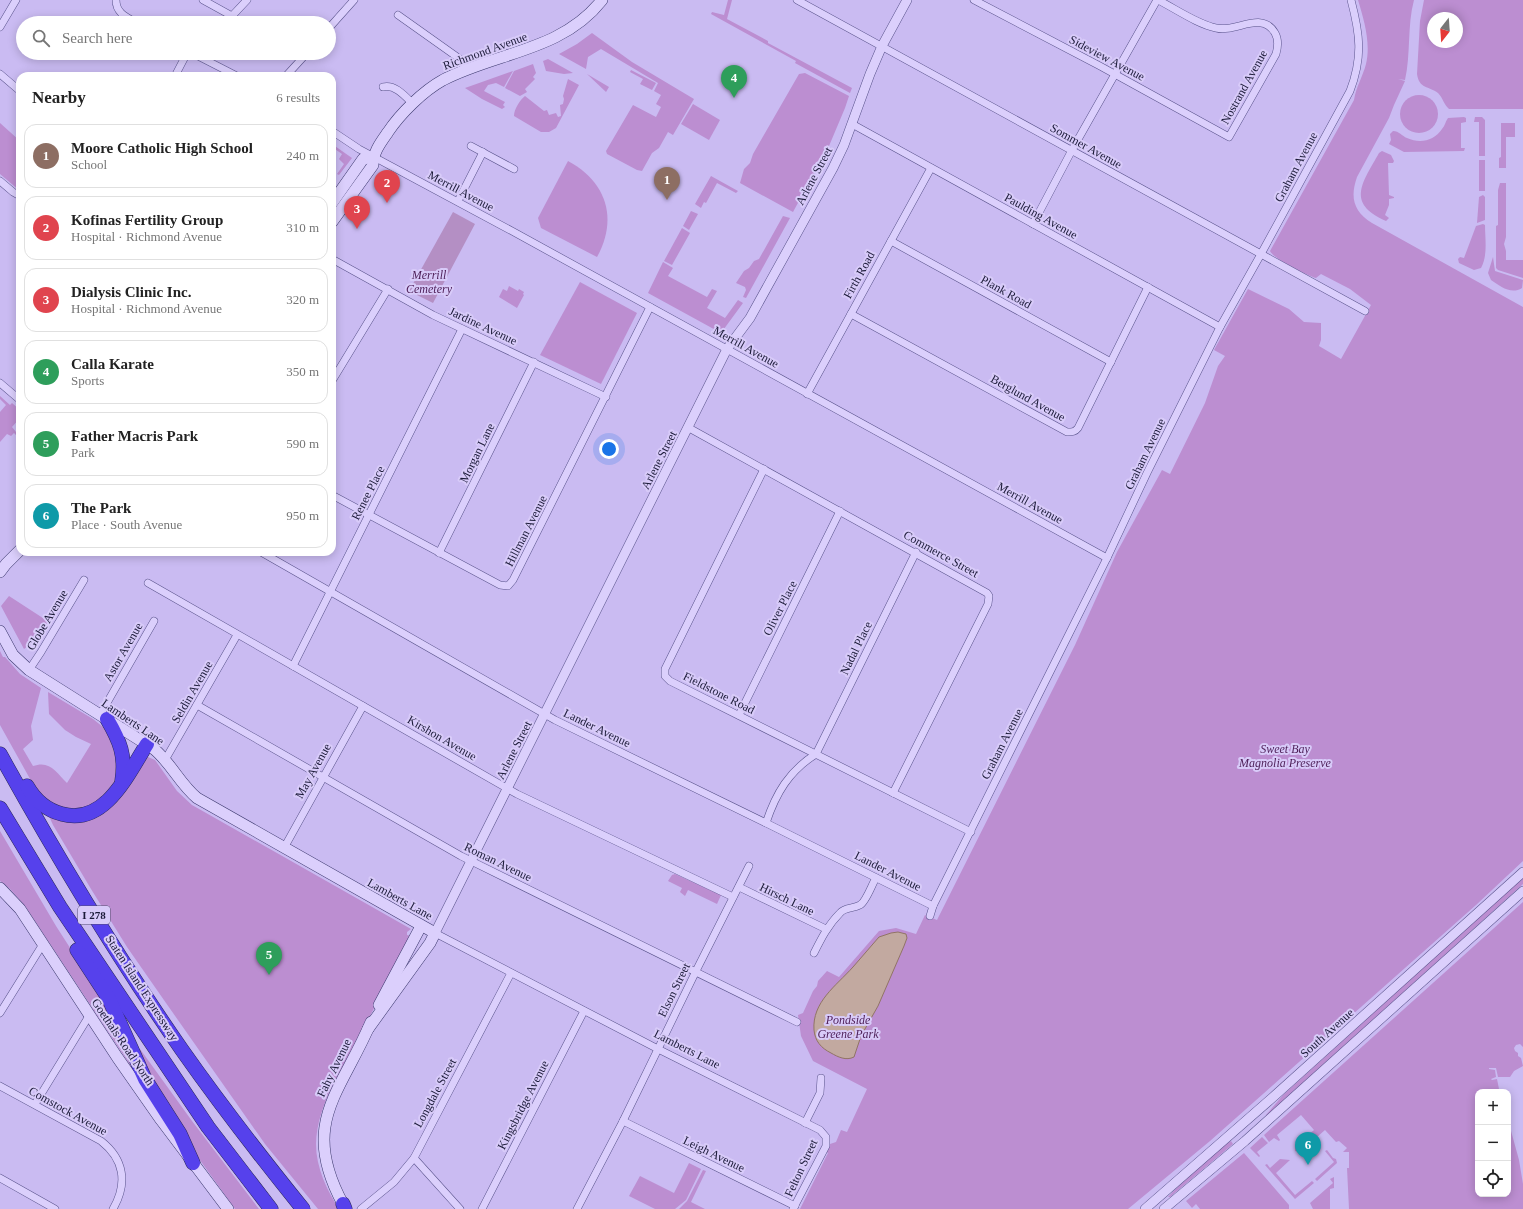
<!DOCTYPE html>
<meta charset="utf-8">
<style>
body{margin:0;font-family:Georgia,serif;background:#f6f6f6;color:#222}
.controls{position:absolute;right:12px;bottom:12px;display:grid;overflow:hidden;border-radius:8px;box-shadow:0 2px 10px #0003}
.controls button{width:36px;height:36px;display:grid;place-items:center;padding:0;border:0;border-bottom:1px solid #e0e0e0;background:#fff;color:#222;font:20px sans-serif}
.compass{position:absolute;left:1427px;top:12px;width:36px;height:36px;border-radius:50%;background:#fff;box-shadow:0 2px 10px #0003;rotate:197deg}
.you{position:absolute;left:609px;top:449px;width:14px;height:14px;margin:-10px;border:3px solid #fff;border-radius:50%;background:#1a73e8;box-shadow:0 0 0 6px #1a73e833}
.badge{display:grid;place-items:center;width:26px;height:26px;border-radius:50%;background:#1d57a0;color:#fff;font-size:13px;font-weight:700}
.pin{position:absolute;translate:-50% -33px;filter:drop-shadow(0 1px 2px #0008)}
.pin::after{content:'';position:absolute;top:21px;width:14px;height:12px;background:inherit;clip-path:polygon(0 0,100% 0,50% 100%)}
.list{margin:0;padding:0;list-style:none}
h2{display:flex;justify-content:space-between;align-items:center;height:52px;margin:0;padding:0 16px;font-size:17px}
h2 small{font-size:13px;font-weight:400;color:#767676}
.list li{display:grid;grid-template-columns:26px 1fr auto;gap:12px;align-items:center;box-sizing:border-box;height:64px;margin:0 8px 8px;padding:0 8px;border:1px solid #e0e0e0;border-radius:12px}
.list b{display:block;font-size:15px;white-space:nowrap}
.list p{margin:0;font-size:13px;white-space:nowrap;color:#767676}
.list em{font-size:13px;font-style:normal;color:#767676}
.icon{flex:none;width:22px;height:22px;fill:none;stroke:currentColor;stroke-width:2;stroke-linecap:round;stroke-linejoin:round}
.map{position:relative;flex:none;width:1523px;height:1209px;overflow:hidden}
.search{position:absolute;background:#fff;box-shadow:0 2px 10px #0003;left:16px;top:16px;width:320px;height:44px;display:flex;align-items:center;gap:10px;box-sizing:border-box;padding:0 14px;border-radius:22px;color:#767676;font-size:15px}
.panel{position:absolute;background:#fff;box-shadow:0 2px 10px #0003;left:16px;top:72px;width:320px;height:484px;border-radius:12px}
.map>svg:first-child{display:block}
.green{fill:#bc8ed1;fill-rule:evenodd}
.cemetery{fill:#b48fc4}
.water{fill:#c2a9a0;stroke:#917466}
.lines{fill:none;stroke-linecap:round;stroke-linejoin:round}
.minor-casing{stroke:#59538b;stroke-width:8}
.tertiary-casing{stroke:#59538b;stroke-width:10}
.secondary-casing{stroke:#3a376c;stroke-width:12}
.motorway-casing{stroke:#2a2858;stroke-width:15}
.minor{stroke:#dbcffc;stroke-width:7}
.tertiary{stroke:#dbcffc;stroke-width:9}
.secondary{stroke:#dbcffc;stroke-width:11}
.motorway{stroke:#5641ec;stroke-width:14}
.labels{text-anchor:middle;stroke-width:4;stroke-linejoin:round;paint-order:stroke}
.shield{fill:#d8cbf9;stroke:#544f72;stroke-width:1}
.shield-label{font-size:11px;font-weight:bold;fill:#1b1a38}
.street-label{font-size:12px;fill:#1b1a38;stroke:#d8cbf9}
.park-label{font-size:12px;font-style:italic;fill:#4d1e57;stroke:#d8cbf9}
</style>
<div class="map">
<svg width="1523" height="1209" viewBox="0 0 1523 1209">
<rect width="100%" height="100%" fill="#cabbf2"/>
<g class="green">
<path d="M728,0H732L727,19L768,41V43L852,88L850,93L795,63L796,61L711,14L712,12L724,15Z"/>
<path d="M1358,0H1414C1407,26 1411,54 1405,80L1398,79L1405,81L1394,105L1389,118L1357,177C1350,197 1353,211 1372,223L1523,307V861L1476,905L1210,1141L1128,1209H800L828,1153L826,1152L830,1144L836,1142L841,1130L847,1132L867,1089L813,1061L801,1036L798,1015L803,1013L813,991L817,986L818,981L827,971L839,977L879,931L896,928L916,934L925,915L937,920L1075,645L1117,552L1162,470L1170,474L1205,403L1218,366L1225,356L1214,350L1248,289L1289,309L1304,322L1321,323V340L1319,346L1341,359L1371,305L1350,289L1321,274L1316,278C1306,275 1274,259 1270,251L1354,100C1356,87 1363,76 1366,64C1371,43 1364,20 1358,0Z"/>
<path d="M1424,0H1523V109H1449C1444,105 1443,98 1438,93C1429,86 1419,89 1417,74L1420,21ZM1433,18H1457V42H1433Z"/>
<path d="M592,33L632,62L694,99L673,135L668,132L659,148L652,153L642,171L637,170L607,154L606,151L633,105L656,117L661,107L656,104L661,95L654,91L658,83L601,49L588,57L586,69L559,54L577,44Z"/>
<path d="M548,59L573,73L564,74L546,71L543,61Z"/>
<path d="M533,64L536,73L533,77L535,79L525,89L527,92L520,96L505,88L514,71Z"/>
<path d="M631,70L656,83L652,90L640,84L643,79L630,72Z"/>
<path d="M513,71L504,87L496,83L488,85L484,91L505,102L503,105L505,107L502,109L482,99L465,88Z"/>
<path d="M805,73L849,96L845,108L829,146L793,212L740,183L744,169L750,163L753,154L799,74Z"/>
<path d="M587,74L609,87L606,92Z"/>
<path d="M568,79L579,85L556,128L549,132H541L514,116C514,109 520,100 525,96L544,111L547,110L549,115L556,113L558,117L561,116L560,105L563,104L564,99L563,96Z"/>
<circle cx="1419" cy="114" r="19"/>
<path d="M693,104L720,120L709,140L681,124Z"/>
<path d="M1464,117L1466,118V122L1461,123V148H1465L1464,151L1404,152L1389,144L1391,140L1390,134L1393,131C1399,131 1402,136 1407,138C1420,144 1434,141 1442,129C1445,126 1445,122 1448,118Z"/>
<path d="M1475,117H1482L1485,120V156H1479V122H1474Z"/>
<path d="M0,123L20,141V191L0,174Z"/>
<path d="M1501,123H1515V137H1506V168H1499V158L1501,157Z"/>
<path d="M332,144L352,158L339,175L337,174L344,164L339,159L342,154L332,147Z"/>
<path d="M1382,151L1391,155L1394,161L1393,163H1388L1389,195L1394,197V198L1389,199V205L1385,215L1389,218L1386,221C1345,203 1363,182 1379,153Z"/>
<rect x="1479" y="160" width="6" height="31"/>
<path d="M568,161C607,182 618,219 597,257L541,228L538,218Z"/>
<path d="M711,176L738,191L736,193L717,183L706,203L704,202L701,208L695,204Z"/>
<path d="M1500,183H1506V237L1504,244L1506,251V260H1523V278L1498,270L1496,268V226L1498,225V190Z"/>
<path d="M1483,195L1485,197V220L1477,223L1479,197Z"/>
<path d="M691,211L698,214L689,230L683,226Z"/>
<path d="M783,216L790,218L746,298L743,297L746,290L745,287L736,283L744,271L749,268L754,261L759,259Z"/>
<path d="M1483,224L1485,225C1485,239 1488,255 1481,268L1474,270L1459,263L1458,259L1460,257L1464,258L1476,226Z"/>
<path d="M682,228L690,233L672,265L664,261Z"/>
<path d="M1493,257L1495,271L1523,280L1522,288C1511,295 1500,286 1491,280L1488,273Z"/>
<path d="M663,262L673,268L668,276L707,297L712,289L717,291L707,308L725,318L738,300L743,303L721,333L648,293Z"/>
<path d="M580,282L637,313L601,384L540,355Z"/>
<path d="M509,286L518,291L519,289L524,292L523,294L524,295L517,308L499,297L503,289L507,291Z"/>
<path d="M0,396L10,405L12,403L20,410V418L12,427L20,437V439L14,433L11,436L7,434L0,442V412L6,405L0,399Z"/>
<path d="M9,596L49,622L33,650L29,645L24,649L1,606Z"/>
<path d="M0,651L3,657H5L20,674L41,688L31,726L33,740L23,749L33,766C50,760 56,772 67,783L91,744L76,737L65,730L49,714L48,692L93,719L108,731L114,740L120,772L111,792L83,809L62,810L39,795L0,725Z"/>
<path d="M148,757L155,760L177,791L192,805L411,929L407,932V935L413,936C395,969 377,1002 360,1035C342,1069 317,1105 316,1144C316,1168 327,1190 339,1209H318L265,1144L166,1003L127,947L91,889L53,825L48,814L84,817L144,758Z"/>
<path d="M0,831L56,926L110,1010L136,1074L25,906L10,889L0,881Z"/>
<path d="M675,874L721,895L717,904L688,890L685,896L680,892L682,888L668,881L672,875Z"/>
<path d="M1523,877V884L1288,1097L1267,1116L1266,1115L1283,1095Z"/>
<path d="M1523,902V1047L1520,1044L1516,1045L1514,1048L1515,1051L1518,1053V1056L1521,1058L1523,1066L1514,1071L1510,1077H1498L1496,1068H1489V1069L1495,1070L1496,1077L1491,1079L1492,1080L1497,1079L1499,1089L1495,1092H1478V1194H1508V1120L1519,1160L1523,1184V1209H1349L1347,1168H1349V1152H1343L1347,1148L1339,1141L1336,1142L1325,1130L1300,1152L1295,1151V1146L1314,1130L1301,1115L1277,1135L1280,1140L1279,1141L1274,1138L1269,1142L1264,1135Z"/>
<path d="M139,1049H140L192,1121L259,1209H235L197,1156L155,1088Z"/>
<path d="M1262,1137L1268,1143L1257,1152L1260,1156L1259,1157L1250,1148Z"/>
<path d="M1231,1141L1233,1144L1170,1197H1168C1187,1177 1207,1155 1231,1141Z"/>
<path d="M1327,1150L1333,1158L1336,1159L1337,1163L1317,1181L1315,1179L1334,1162L1325,1151Z"/>
<path d="M1244,1153L1289,1205V1209H1200L1196,1204L1192,1208L1186,1201Z"/>
<path d="M1280,1159L1290,1160L1276,1173L1295,1195L1312,1181L1314,1183L1295,1199L1265,1165L1267,1164L1270,1168Z"/>
<path d="M689,1163L701,1169L686,1200L675,1209H655L629,1196L640,1176L674,1193Z"/>
<path d="M703,1170L706,1171L691,1202L705,1209H679L687,1201Z"/>
<path d="M1334,1177V1188L1330,1189V1209H1313L1310,1203L1333,1183L1330,1179Z"/>
</g>
<path class="cemetery" d="M453,212L475,224L433,303L409,291Z"/>
<path class="water" d="M898,932L906,934L907,938L904,946L878,1006L861,1036L854,1057C846,1061 838,1057 831,1053C821,1048 815,1041 814,1030C812,1002 836,986 853,967C862,957 870,947 879,937L891,933Z"/>
<g class="lines">
<defs>
<g id="minor">
<path d="M116,0C116,13 126,17 137,23"/>
<path d="M203,0L232,16L247,0"/>
<path d="M797,0L1365,311"/>
<path d="M974,0L1100,66L1229,137L1276,54C1278,47 1279,40 1275,33C1262,10 1236,33 1216,28C1197,24 1176,9 1158,0"/>
<path d="M398,15L460,59L466,70"/>
<path d="M0,27L16,0"/>
<path d="M329,28L354,0"/>
<path d="M192,53L237,76"/>
<path d="M0,74L20,91"/>
<path d="M175,76L187,53"/>
<path d="M286,76L307,53"/>
<path d="M383,87C395,84 405,96 413,104"/>
<path d="M852,124L1220,327"/>
<path d="M332,131L359,149L512,231L1107,558"/>
<path d="M471,146L514,169"/>
<path d="M0,181L13,192L20,196"/>
<path d="M458,201L483,152"/>
<path d="M1033,224L1072,150L1157,0"/>
<path d="M891,241L1111,362"/>
<path d="M332,259L433,315L606,397"/>
<path d="M851,314L1067,432C1072,432 1075,432 1078,428L1148,287"/>
<path d="M332,381L388,289"/>
<path d="M0,383L20,400"/>
<path d="M807,394L931,168"/>
<path d="M689,428L987,593L989,596L988,604L893,793"/>
<path d="M764,469L665,669V676L670,681L971,832"/>
<path d="M332,495L500,585L508,586L513,580L650,307"/>
<path d="M261,552L555,720L766,823L933,906"/>
<path d="M439,553L534,362"/>
<path d="M148,583L517,794L733,897"/>
<path d="M293,666L462,329"/>
<path d="M29,670L41,652L84,580"/>
<path d="M197,705L461,856L797,1022"/>
<path d="M100,715L154,621"/>
<path d="M739,715L840,511"/>
<path d="M165,760L237,635"/>
<path d="M766,823C776,793 789,771 816,754L916,552"/>
<path d="M284,848L363,706"/>
<path d="M739,887L826,929"/>
<path d="M930,916L933,906L1107,558L1147,473L1220,327L1261,254L1350,91C1363,57 1360,34 1351,0"/>
<path d="M435,933L658,1049L820,1130L826,1137V1146L793,1209"/>
<path d="M814,953C821,939 828,925 840,913C845,907 853,909 860,905C866,902 872,884 876,878"/>
<path d="M0,1013L43,944"/>
<path d="M0,1086L101,1141C124,1159 128,1183 113,1209"/>
<path d="M35,1104L89,1016"/>
<path d="M623,1121L795,1206"/>
<path d="M805,1123L820,1093L821,1078"/>
<path d="M414,1158L460,1209"/>
<path d="M0,1178L55,1209"/>
<path d="M361,1209L394,1182L414,1158L511,973"/>
<path d="M482,1209L584,1011"/>
<path d="M577,1209L623,1121L696,971L749,866"/>
</g>
<g id="tertiary">
<path d="M435,933L727,349L750,318L833,168L844,145L870,74L882,46L907,0"/>
<path d="M1145,1209L1272,1098L1523,872"/>
<path d="M1164,1209L1245,1141L1523,891"/>
</g>
<g id="secondary">
<path d="M332,203L363,159L373,157"/>
<path d="M332,222L373,165C373,152 381,142 388,132C400,114 423,91 443,80C497,52 562,51 602,0"/>
<path d="M0,572L6,564L20,550"/>
<path d="M0,631L13,655L29,670L154,749C171,763 180,784 197,798L435,933L430,943L368,1029"/>
<path d="M0,888L20,909L117,1057L161,1120L228,1209"/>
<path d="M379,1005L421,926"/>
<path d="M343,1204C299,1123 341,1093 371,1022"/>
</g>
<g id="motorway">
<path d="M107,719C120,741 126,756 122,781"/>
<path d="M0,754C56,855 116,955 182,1050C220,1104 261,1157 303,1209"/>
<path d="M27,786C35,800 46,810 62,814C105,826 128,774 147,744"/>
<path d="M0,808L60,907L208,1127L271,1209"/>
<path d="M77,950L109,999L145,1079L180,1134L193,1163"/>
<path d="M343,1204L345,1209"/>
</g>
</defs>
<use href="#minor" class="minor-casing"/>
<use href="#tertiary" class="tertiary-casing"/>
<use href="#secondary" class="secondary-casing"/>
<use href="#motorway" class="motorway-casing"/>
<use href="#minor" class="minor"/>
<use href="#tertiary" class="tertiary"/>
<use href="#secondary" class="secondary"/>
<use href="#motorway" class="motorway"/>
</g>
<g class="labels">
<rect class="shield" x="78" y="906" width="32" height="18" rx="3"/>
<g class="shield-label">
<text x="94" y="919">I 278</text>
</g>
<g class="street-label">
<text transform="translate(485 51) rotate(-20)" y="4">Richmond Avenue</text>
<text transform="translate(1107 58) rotate(28)" y="4">Sideview Avenue</text>
<text transform="translate(1244 87) rotate(-61)" y="4">Nostrand Avenue</text>
<text transform="translate(1086 146) rotate(29)" y="4">Sommer Avenue</text>
<text transform="translate(1296 167) rotate(-62)" y="4">Graham Avenue</text>
<text transform="translate(814 176) rotate(-62)" y="4">Arlene Street</text>
<text transform="translate(461 191) rotate(28)" y="4">Merrill Avenue</text>
<text transform="translate(1041 216) rotate(29)" y="4">Paulding Avenue</text>
<text transform="translate(859 275) rotate(-61)" y="4">Firth Road</text>
<text transform="translate(1006 292) rotate(29)" y="4">Plank Road</text>
<text transform="translate(483 326) rotate(25)" y="4">Jardine Avenue</text>
<text transform="translate(746 347) rotate(29)" y="4">Merrill Avenue</text>
<text transform="translate(1028 398) rotate(29)" y="4">Berglund Avenue</text>
<text transform="translate(477 453) rotate(-64)" y="4">Morgan Lane</text>
<text transform="translate(1145 454) rotate(-64)" y="4">Graham Avenue</text>
<text transform="translate(659 460) rotate(-63)" y="4">Arlene Street</text>
<text transform="translate(368 493) rotate(-63)" y="4">Renee Place</text>
<text transform="translate(1030 503) rotate(29)" y="4">Merrill Avenue</text>
<text transform="translate(526 531) rotate(-63)" y="4">Hillman Avenue</text>
<text transform="translate(941 554) rotate(29)" y="4">Commerce Street</text>
<text transform="translate(780 608) rotate(-63)" y="4">Oliver Place</text>
<text transform="translate(47 620) rotate(-59)" y="4">Globe Avenue</text>
<text transform="translate(856 648) rotate(-64)" y="4">Nadal Place</text>
<text transform="translate(123 652) rotate(-60)" y="4">Astor Avenue</text>
<text transform="translate(192 692) rotate(-60)" y="4">Seldin Avenue</text>
<text transform="translate(719 693) rotate(27)" y="4">Fieldstone Road</text>
<text transform="translate(133 722) rotate(34)" y="4">Lamberts Lane</text>
<text transform="translate(597 728) rotate(26)" y="4">Lander Avenue</text>
<text transform="translate(442 738) rotate(30)" y="4">Kirshon Avenue</text>
<text transform="translate(1002 744) rotate(-63)" y="4">Graham Avenue</text>
<text transform="translate(514 750) rotate(-63)" y="4">Arlene Street</text>
<text transform="translate(313 771) rotate(-61)" y="4">May Avenue</text>
<text transform="translate(498 862) rotate(26)" y="4">Roman Avenue</text>
<text transform="translate(888 871) rotate(27)" y="4">Lander Avenue</text>
<text transform="translate(400 899) rotate(29)" y="4">Lamberts Lane</text>
<text transform="translate(787 899) rotate(26)" y="4">Hirsch Lane</text>
<text transform="translate(142 988) rotate(57)" y="4">Staten Island Expressway</text>
<text transform="translate(674 990) rotate(-64)" y="4">Elson Street</text>
<text transform="translate(1327 1033) rotate(-42)" y="4">South Avenue</text>
<text transform="translate(123 1042) rotate(56)" y="4">Goethals Road North</text>
<text transform="translate(687 1049) rotate(27)" y="4">Lamberts Lane</text>
<text transform="translate(334 1068) rotate(-64)" y="4">Fahy Avenue</text>
<text transform="translate(435 1093) rotate(-62)" y="4">Longdale Street</text>
<text transform="translate(523 1105) rotate(-63)" y="4">Kingsbridge Avenue</text>
<text transform="translate(68 1111) rotate(29)" y="4">Comstock Avenue</text>
<text transform="translate(714 1154) rotate(26)" y="4">Leigh Avenue</text>
<text transform="translate(801 1168) rotate(-65)" y="4">Felton Street</text>
</g>
<g class="park-label">
<text x="429" y="279">Merrill<tspan x="429" dy="14">Cemetery</tspan></text>
<text x="1285" y="753">Sweet Bay<tspan x="1285" dy="14">Magnolia Preserve</tspan></text>
<text x="848" y="1024">Pondside<tspan x="848" dy="14">Greene Park</tspan></text>
</g>
</g>
</svg>
<div class="controls">
<button>+</button>
<button>−</button>
<button><svg class="icon" aria-label="locate" viewBox="0 0 24 24"><circle cx="12" cy="12" r="6"/><path d="M12 2v4M12 18v4M2 12h4M18 12h4"/></svg></button>
</div>
<svg class="compass" viewBox="-18 -18 36 36"><path d="M0-13l5 13h-10z" fill="#e53935"/><path d="M0 13l5-13h-10z" fill="#767676"/></svg>
<div class="you"></div>
<div class="pin badge" style="left:667px;top:200px;background:#8d6e63">1</div>
<div class="pin badge" style="left:387px;top:203px;background:#e0444e">2</div>
<div class="pin badge" style="left:357px;top:229px;background:#e0444e">3</div>
<div class="pin badge" style="left:734px;top:98px;background:#2e9e5b">4</div>
<div class="pin badge" style="left:269px;top:975px;background:#2e9e5b">5</div>
<div class="pin badge" style="left:1308px;top:1165px;background:#0f9aa8">6</div>
<div class="search"><svg class="icon" aria-label="search" viewBox="0 0 24 24"><circle cx="10" cy="10" r="6"/><path d="M15 15l6 6"/></svg>Search here</div>
<section class="panel">
<h2>Nearby<small>6 results</small></h2>
<ul class="list">
<li><span class="badge" style="background:#8d6e63">1</span><div><b>Moore Catholic High School</b><p>School</p></div><em>240 m</em></li>
<li><span class="badge" style="background:#e0444e">2</span><div><b>Kofinas Fertility Group</b><p>Hospital · Richmond Avenue</p></div><em>310 m</em></li>
<li><span class="badge" style="background:#e0444e">3</span><div><b>Dialysis Clinic Inc.</b><p>Hospital · Richmond Avenue</p></div><em>320 m</em></li>
<li><span class="badge" style="background:#2e9e5b">4</span><div><b>Calla Karate</b><p>Sports</p></div><em>350 m</em></li>
<li><span class="badge" style="background:#2e9e5b">5</span><div><b>Father Macris Park</b><p>Park</p></div><em>590 m</em></li>
<li><span class="badge" style="background:#0f9aa8">6</span><div><b>The Park</b><p>Place · South Avenue</p></div><em>950 m</em></li>
</ul>
</section>
</div>
